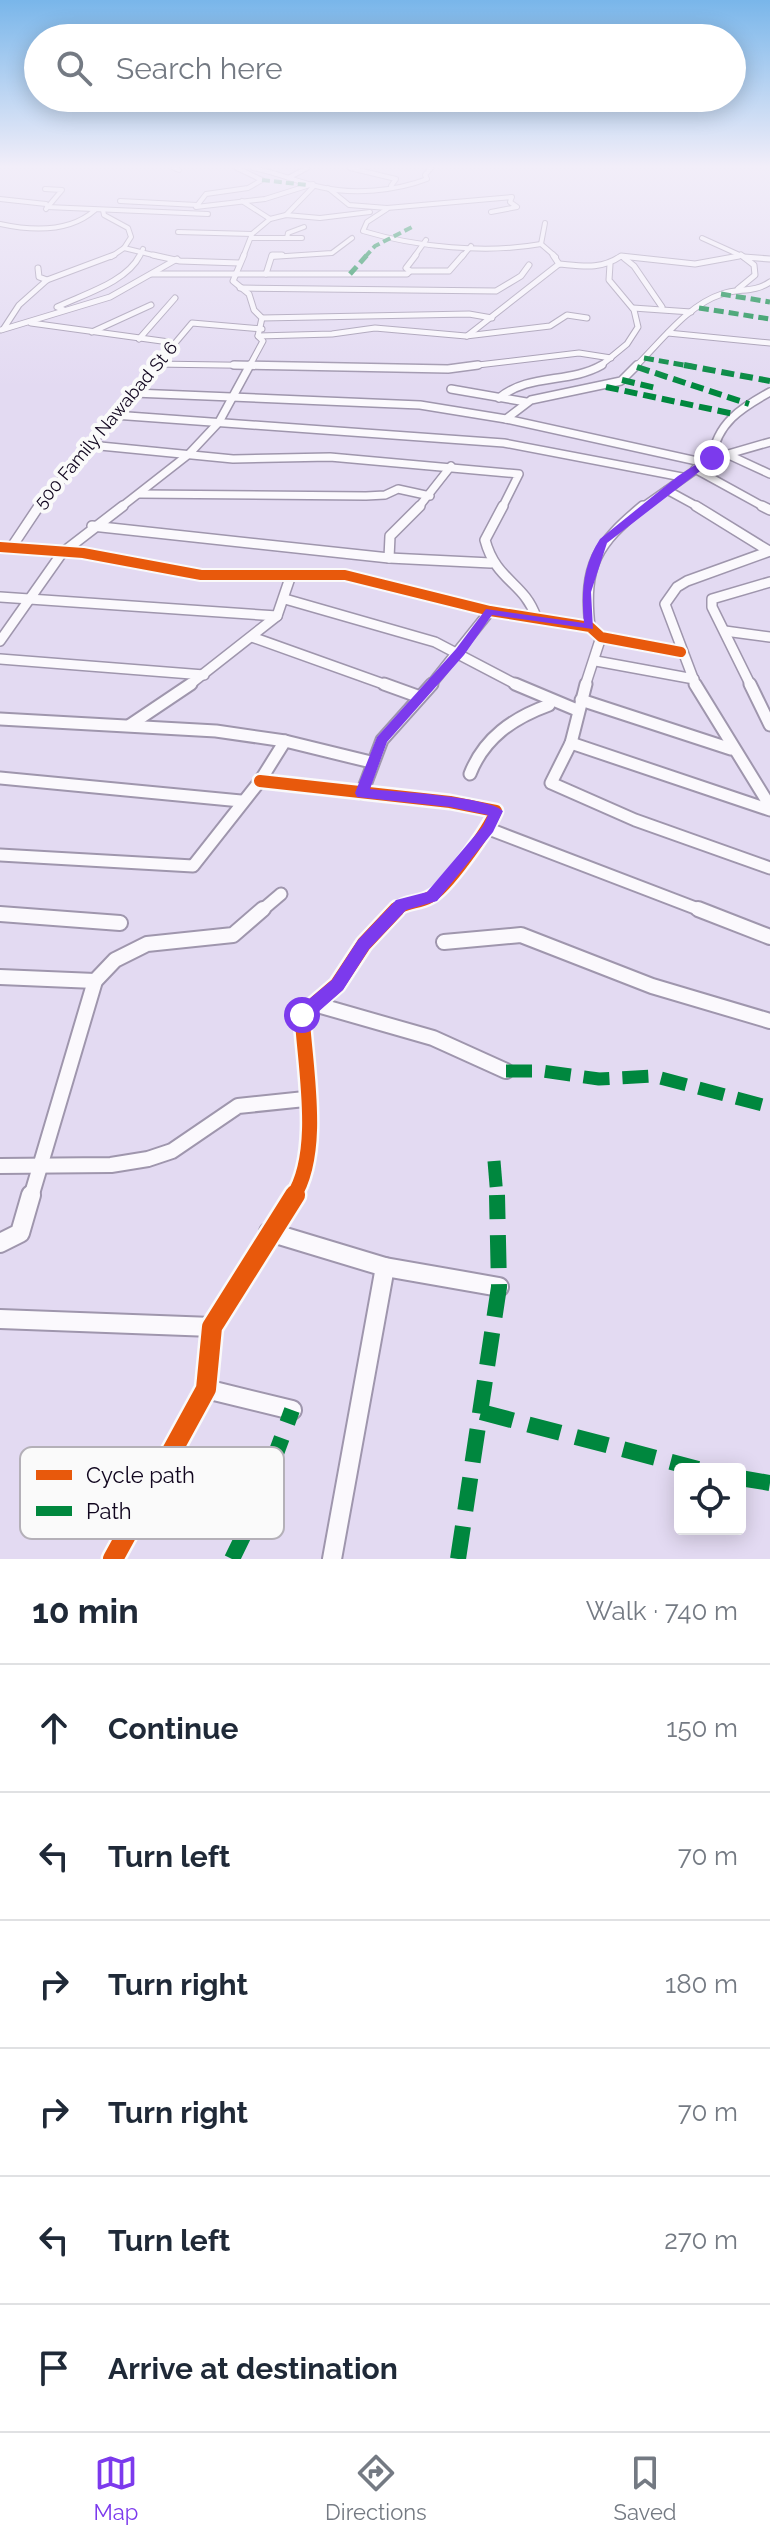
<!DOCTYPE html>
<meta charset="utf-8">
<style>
body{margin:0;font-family:Raleway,sans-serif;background:#f6f6f7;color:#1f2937}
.controls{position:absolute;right:24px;bottom:24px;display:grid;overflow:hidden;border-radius:8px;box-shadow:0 4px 20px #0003}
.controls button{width:72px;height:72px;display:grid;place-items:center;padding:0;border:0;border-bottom:2px solid #e0e1e3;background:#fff;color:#1f2937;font:40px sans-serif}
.stop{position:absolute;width:24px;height:24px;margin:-18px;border:6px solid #7c3aed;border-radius:50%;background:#fff}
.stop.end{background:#7c3aed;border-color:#fff;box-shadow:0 2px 8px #0008}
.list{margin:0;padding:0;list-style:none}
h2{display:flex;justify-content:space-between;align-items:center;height:104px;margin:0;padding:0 32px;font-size:34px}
h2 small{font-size:26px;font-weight:400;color:#747a83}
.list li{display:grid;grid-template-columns:52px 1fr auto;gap:24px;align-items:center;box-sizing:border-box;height:128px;padding:0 32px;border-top:2px solid #e0e1e3}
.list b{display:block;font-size:30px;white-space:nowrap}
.list em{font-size:26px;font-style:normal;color:#747a83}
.icon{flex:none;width:44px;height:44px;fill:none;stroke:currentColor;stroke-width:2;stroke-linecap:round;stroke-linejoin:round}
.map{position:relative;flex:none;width:770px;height:1559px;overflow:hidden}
.search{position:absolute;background:#fff;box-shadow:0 4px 20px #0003;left:24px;right:24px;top:24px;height:88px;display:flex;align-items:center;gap:20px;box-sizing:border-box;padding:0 28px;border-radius:44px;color:#747a83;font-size:30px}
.sheet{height:872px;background:#fff}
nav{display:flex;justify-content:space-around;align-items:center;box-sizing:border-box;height:112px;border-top:2px solid #e0e1e3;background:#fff;font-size:22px;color:#747a83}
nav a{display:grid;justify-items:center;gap:4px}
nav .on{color:#7c3aed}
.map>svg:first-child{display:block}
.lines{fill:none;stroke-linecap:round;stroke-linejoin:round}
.minor-far6-casing{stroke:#9f96ad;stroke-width:6}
.minor-far5-casing{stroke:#9f96ad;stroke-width:7}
.minor-far4-casing{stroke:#9f96ad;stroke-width:10}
.minor-far3-casing{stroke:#9f96ad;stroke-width:12}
.minor-far2-casing{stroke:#9f96ad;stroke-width:15}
.minor-far1-casing{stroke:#9f96ad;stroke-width:18}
.minor-casing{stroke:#9f96ad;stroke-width:22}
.minor-far6{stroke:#fbf9fd;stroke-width:4}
.minor-far5{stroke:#fbf9fd;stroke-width:5}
.minor-far4{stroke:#fbf9fd;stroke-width:7}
.minor-far3{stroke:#fbf9fd;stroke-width:9}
.minor-far2{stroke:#fbf9fd;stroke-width:11}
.minor-far1{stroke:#fbf9fd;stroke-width:14}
.minor{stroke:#fbf9fd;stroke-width:18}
.quiet-far4{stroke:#00873e;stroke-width:4;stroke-dasharray:8 4;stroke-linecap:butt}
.quiet-far3{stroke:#00873e;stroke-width:5;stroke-dasharray:10 5;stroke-linecap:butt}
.quiet-far2{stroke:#00873e;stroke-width:6;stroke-dasharray:13 6;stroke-linecap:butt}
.quiet-far1{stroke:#00873e;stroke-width:13;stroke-dasharray:26 13;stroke-linecap:butt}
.quiet{stroke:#00873e;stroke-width:16;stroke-dasharray:33 16;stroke-linecap:butt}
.cycleway-far3-casing{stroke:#fafafa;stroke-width:14}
.cycleway-far2-casing{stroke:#fafafa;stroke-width:17}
.cycleway-far1-casing{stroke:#fafafa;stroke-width:20}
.cycleway-casing{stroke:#fafafa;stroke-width:25}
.cycleway-far3{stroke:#e8590c;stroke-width:10}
.cycleway-far2{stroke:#e8590c;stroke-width:12}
.cycleway-far1{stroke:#e8590c;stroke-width:15}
.cycleway{stroke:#e8590c;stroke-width:20}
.route{fill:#7c3aed}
.labels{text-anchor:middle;stroke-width:8;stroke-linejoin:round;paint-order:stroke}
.far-street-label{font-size:18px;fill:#10051e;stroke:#fafafa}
.key{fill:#fafafa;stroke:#b4b0b8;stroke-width:2}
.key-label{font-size:22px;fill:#10051e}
</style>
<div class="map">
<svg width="770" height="1559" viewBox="0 0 770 1559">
<rect width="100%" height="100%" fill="#e3daf2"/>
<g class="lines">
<defs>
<g id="minor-far6">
<path d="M174,168L179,170"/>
<path d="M237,168L262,180L248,188L206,194L196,207L265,199L313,184"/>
<path d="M253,168C276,172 297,182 320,187C353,195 396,191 427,179L425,175L431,168"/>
<path d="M350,168L396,179L391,186"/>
<path d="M290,177L307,168"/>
<path d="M328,188L349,205L387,208L512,197L510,202L517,207L491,212"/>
<path d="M45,189L62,190L46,209"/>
<path d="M0,199L46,204"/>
<path d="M120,201L197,205"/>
<path d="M242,201L270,219L252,234L243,257"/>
<path d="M47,207L208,214"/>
<path d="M387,209L367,222L363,231C416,247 486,254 541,244"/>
<path d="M103,210L104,215L128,228L131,237L124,248L111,257"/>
<path d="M286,215L313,187"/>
<path d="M270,219L286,215L320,218L370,212"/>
<path d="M0,224C32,231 69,233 95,210"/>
<path d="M178,232L252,234"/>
<path d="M251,238H302"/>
<path d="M287,238L288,233L304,227"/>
<path d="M702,238L744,257"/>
<path d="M541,244L556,257"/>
<path d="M541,244L545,223"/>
<path d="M124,248L161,257"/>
<path d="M139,257L143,249"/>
<path d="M271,257L332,253L352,238"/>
<path d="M414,257L426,240"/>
<path d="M462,257L471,246"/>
<path d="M620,257H626"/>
</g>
<g id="minor-far5">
<path d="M153,255L180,261L239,263"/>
<path d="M244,255L233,281L249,294L254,310L262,318L258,336L263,341L249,367"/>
<path d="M553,255L559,264"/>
<path d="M744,257L770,259"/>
<path d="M624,258L634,266L662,307"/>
<path d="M38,268L39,277L47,280"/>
<path d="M410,271H449L463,255"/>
<path d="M152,274H407L410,271L406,268L416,255"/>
<path d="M266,274L272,255H282"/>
<path d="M240,288L496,291L521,276L529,265"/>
<path d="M738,289L755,275L754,265L741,255"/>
<path d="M633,308L691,312"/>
<path d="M64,310L57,307C84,294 127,282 140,255"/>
<path d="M262,318L469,314L492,318"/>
<path d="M31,323L169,342L170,345"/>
<path d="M4,328L19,305L47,280L114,255"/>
<path d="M1,330L110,297L177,259"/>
<path d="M92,332L151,305"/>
<path d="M668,333L770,343"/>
<path d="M258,336L332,334L375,328L466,336L550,326L567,315L587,318"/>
<path d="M467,336L559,264C582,266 601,270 621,256L695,264L739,256"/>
<path d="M139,339L175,298"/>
<path d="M155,364L351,367"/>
<path d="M155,367L192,323L262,329"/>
<path d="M461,367L579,353L611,358"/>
<path d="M599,367L627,344L638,327L634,310L609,280L610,264"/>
<path d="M635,367C660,343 687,305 722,294C739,288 754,293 770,282"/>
</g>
<g id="minor-far4">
<path d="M234,365L448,369L478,365"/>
<path d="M451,389L526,402"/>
<path d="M134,393L420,405L506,419L706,463"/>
<path d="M499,398C529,373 569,384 602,365"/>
<path d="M114,415L504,443L682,477"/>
<path d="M506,419L531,400L621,381L637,365"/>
<path d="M90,445L233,459L330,457L519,474L502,508"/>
<path d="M731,456L770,474"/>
<path d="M712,458C717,423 741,408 770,392"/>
<path d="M695,469L766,508"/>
<path d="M667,490L700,508"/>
<path d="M139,494L366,496L385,495L398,489L430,496"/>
<path d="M38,508L157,365"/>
<path d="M120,508L189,454L219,422L250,365"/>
<path d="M418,508L451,466"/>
<path d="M641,508L711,459L770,442"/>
</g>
<g id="minor-far3">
<path d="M503,506L485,540C496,581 524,582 536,617"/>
<path d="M696,506L769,551"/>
<path d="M762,506L770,510"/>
<path d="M92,526L389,558L491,563"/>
<path d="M0,547L83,553L201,575H345L490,611L590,627L601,637L681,652"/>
<path d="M11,548L39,506"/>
<path d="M389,558L390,536L420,506"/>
<path d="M0,597L277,616"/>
<path d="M285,599L435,642L519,686"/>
<path d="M590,627C583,565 597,544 643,506"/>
<path d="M725,631L770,637"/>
<path d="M252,637L389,686"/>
<path d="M0,641L62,553L123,506"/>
<path d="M0,659L204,675"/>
<path d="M596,661L694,679"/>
<path d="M188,686L277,616L291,575"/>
<path d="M430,686L490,611"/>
<path d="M585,686L601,637"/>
<path d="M696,686L665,604L677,587L687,581L770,551"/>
<path d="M751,686L712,607V599L770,582"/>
</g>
<g id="minor-far2">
<path d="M384,684L420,697"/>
<path d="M515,684L577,710"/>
<path d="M586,684L571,743L551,783L635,820L770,868"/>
<path d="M695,684L770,806"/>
<path d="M750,684L770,725"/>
<path d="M581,700L731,749"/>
<path d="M0,719L216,731L285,741L371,762"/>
<path d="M130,725L191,684"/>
<path d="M571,743L770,810"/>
<path d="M470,774C484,738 513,718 549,705"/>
<path d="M0,778L241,801"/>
<path d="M260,781L450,802L496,811C489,828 446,890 430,897C418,904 405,901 395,911"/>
<path d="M362,793L382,740L432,684"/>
<path d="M489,829L703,911"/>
<path d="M0,855L193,866L260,781L285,741"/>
<path d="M261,911L281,894"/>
</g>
<g id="minor-far1">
<path d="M698,909L770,937"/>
<path d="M0,914L120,923"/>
<path d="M444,942L521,935L652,986L770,1021"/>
<path d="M0,977L95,981"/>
<path d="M314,1004L433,1038L506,1071"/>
<path d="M0,1166L111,1165L148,1159L172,1151L238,1106L305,1099"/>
<path d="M31,1197L95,981L115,960L147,944L233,935L263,909"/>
<path d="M293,1197C322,1152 305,1068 302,1015L337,985L364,944L397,909"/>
</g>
<g id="minor">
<path d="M269,1232L385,1267L499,1287"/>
<path d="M0,1243L20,1233L31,1195"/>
<path d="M0,1319L212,1327"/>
<path d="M206,1389L292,1410"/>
<path d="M113,1559L206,1389L212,1327L295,1195"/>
<path d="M332,1559L385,1267"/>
</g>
</defs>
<use href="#minor-far6" class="minor-far6-casing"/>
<use href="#minor-far5" class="minor-far5-casing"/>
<use href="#minor-far4" class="minor-far4-casing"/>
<use href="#minor-far3" class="minor-far3-casing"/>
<use href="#minor-far2" class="minor-far2-casing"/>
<use href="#minor-far1" class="minor-far1-casing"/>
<use href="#minor" class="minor-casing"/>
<use href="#minor-far6" class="minor-far6"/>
<use href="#minor-far5" class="minor-far5"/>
<use href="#minor-far4" class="minor-far4"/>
<use href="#minor-far3" class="minor-far3"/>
<use href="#minor-far2" class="minor-far2"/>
<use href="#minor-far1" class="minor-far1"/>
<use href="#minor" class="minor"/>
<g class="quiet-far4">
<path d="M262,180L307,185"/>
<path d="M365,257L375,246L412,227"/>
</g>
<g class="quiet-far3">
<path d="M350,274L367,255"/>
<path d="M721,294L770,302"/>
<path d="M699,308L770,319"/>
<path d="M644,358L695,367"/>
</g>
<g class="quiet-far2">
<path d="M684,365L770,381"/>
<path d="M637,367L749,404"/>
<path d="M622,380L656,388"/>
<path d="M606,387L734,414"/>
</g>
<g class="quiet-far1">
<path d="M506,1071H542L599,1079L653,1076L770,1107"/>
<path d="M494,1161L497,1197"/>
</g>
<g class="quiet">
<path d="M481,1412L698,1469"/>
<path d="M740,1478L770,1483"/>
<path d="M232,1559L253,1516L292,1410"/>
<path d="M458,1559L499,1287L497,1195"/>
</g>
<defs>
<path id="cycleway-far3" d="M0,547L83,553L201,575H345L490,611L590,627L601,637L681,652"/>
<path id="cycleway-far2" d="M260,781L450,802L496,811C489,828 446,890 430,897C418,904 405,901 395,911"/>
<path id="cycleway-far1" d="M293,1197C322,1152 305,1068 302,1015L337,985L364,944L397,909"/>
<path id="cycleway" d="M113,1559L206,1389L212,1327L295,1195"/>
</defs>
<use href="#cycleway-far3" class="cycleway-far3-casing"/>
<use href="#cycleway-far2" class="cycleway-far2-casing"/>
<use href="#cycleway-far1" class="cycleway-far1-casing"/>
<use href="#cycleway" class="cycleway-casing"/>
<use href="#cycleway-far3" class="cycleway-far3"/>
<use href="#cycleway-far2" class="cycleway-far2"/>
<use href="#cycleway-far1" class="cycleway-far1"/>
<use href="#cycleway" class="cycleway"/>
</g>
<linearGradient id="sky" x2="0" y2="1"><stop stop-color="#79b6ea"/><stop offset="0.43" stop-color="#f2eef9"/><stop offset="1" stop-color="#f2eef9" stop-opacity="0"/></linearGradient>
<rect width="770" height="387" fill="url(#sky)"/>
<path class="route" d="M709,456L717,458L607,543L591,592L593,629L492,615L464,655L387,742L370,789C396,792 487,796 503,811L493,832L437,901L406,910L369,949L343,990L308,1021H296V1010L332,980L358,940L396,900L427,892L483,826L488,815L450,807L357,797L355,793L377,737L456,649L486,609L584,623C581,593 583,565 600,539L678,476Z"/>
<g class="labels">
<g class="far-street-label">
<text transform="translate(106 425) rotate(-50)" y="6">500 Family Nawabad St 6</text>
</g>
</g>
<rect x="20" y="1447" width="264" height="92" rx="12" class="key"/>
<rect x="36" y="1470" width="36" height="10" fill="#e8590c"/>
<rect x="36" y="1506" width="36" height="10" fill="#00873e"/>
<g class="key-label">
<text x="86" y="1483">Cycle path</text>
<text x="86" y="1519">Path</text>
</g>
</svg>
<div class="controls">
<button><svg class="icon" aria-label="locate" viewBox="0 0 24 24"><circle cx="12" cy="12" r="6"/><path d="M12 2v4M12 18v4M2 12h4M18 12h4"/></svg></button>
</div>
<div class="stop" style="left:302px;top:1015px"></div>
<div class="stop end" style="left:712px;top:458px"></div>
<div class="search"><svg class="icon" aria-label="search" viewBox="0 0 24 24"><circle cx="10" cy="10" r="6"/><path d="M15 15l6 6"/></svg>Search here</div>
</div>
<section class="sheet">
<h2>10 min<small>Walk · 740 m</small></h2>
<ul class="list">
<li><svg class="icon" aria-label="ahead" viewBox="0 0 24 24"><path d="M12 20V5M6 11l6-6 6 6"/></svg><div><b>Continue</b></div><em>150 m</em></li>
<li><svg class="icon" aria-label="left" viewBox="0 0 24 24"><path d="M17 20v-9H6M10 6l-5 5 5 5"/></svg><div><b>Turn left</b></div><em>70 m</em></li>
<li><svg class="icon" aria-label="right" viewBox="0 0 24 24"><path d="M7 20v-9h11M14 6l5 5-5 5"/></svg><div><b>Turn right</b></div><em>180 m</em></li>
<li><svg class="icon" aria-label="right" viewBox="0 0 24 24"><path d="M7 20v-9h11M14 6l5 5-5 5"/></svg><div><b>Turn right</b></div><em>70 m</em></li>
<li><svg class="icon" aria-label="left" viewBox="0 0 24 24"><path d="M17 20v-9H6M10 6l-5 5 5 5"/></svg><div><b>Turn left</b></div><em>270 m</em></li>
<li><svg class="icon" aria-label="arrive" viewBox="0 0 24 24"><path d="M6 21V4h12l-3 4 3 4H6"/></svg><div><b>Arrive at destination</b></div></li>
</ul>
</section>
<nav>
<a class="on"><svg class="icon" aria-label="map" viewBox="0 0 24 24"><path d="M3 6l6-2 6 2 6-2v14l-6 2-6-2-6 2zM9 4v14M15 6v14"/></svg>Map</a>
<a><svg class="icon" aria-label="directions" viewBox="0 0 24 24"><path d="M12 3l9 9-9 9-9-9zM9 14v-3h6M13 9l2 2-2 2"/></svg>Directions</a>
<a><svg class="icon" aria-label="saved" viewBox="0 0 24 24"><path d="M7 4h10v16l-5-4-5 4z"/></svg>Saved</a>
</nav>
